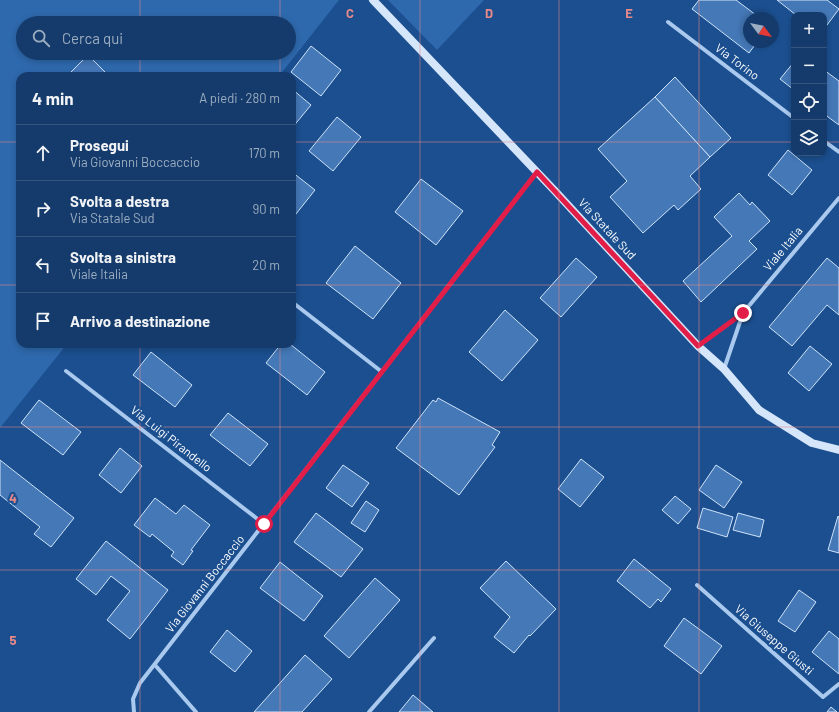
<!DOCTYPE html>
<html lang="it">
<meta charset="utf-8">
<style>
body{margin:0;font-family:Barlow,sans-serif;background:#214673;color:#f1f3f6}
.controls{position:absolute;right:12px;top:12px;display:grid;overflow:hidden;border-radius:8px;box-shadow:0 2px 6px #0003}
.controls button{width:36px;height:36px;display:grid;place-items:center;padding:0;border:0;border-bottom:1px solid #33557e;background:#143b6b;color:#f1f3f6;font:20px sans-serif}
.compass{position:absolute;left:743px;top:12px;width:36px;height:36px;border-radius:50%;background:#143b6b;box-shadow:0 2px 6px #0003;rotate:122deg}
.stop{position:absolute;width:12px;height:12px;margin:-9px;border:3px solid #e11d48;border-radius:50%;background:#fff}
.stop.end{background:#e11d48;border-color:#fff;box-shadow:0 1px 4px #0008}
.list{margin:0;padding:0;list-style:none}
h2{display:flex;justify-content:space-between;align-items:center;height:52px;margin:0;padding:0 16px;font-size:17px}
h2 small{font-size:13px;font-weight:400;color:#9dadc1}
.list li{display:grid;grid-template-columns:26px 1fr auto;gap:12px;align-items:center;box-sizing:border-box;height:56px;padding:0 16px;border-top:1px solid #33557e}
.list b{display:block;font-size:15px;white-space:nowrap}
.list p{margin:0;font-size:13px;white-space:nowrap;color:#9dadc1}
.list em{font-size:13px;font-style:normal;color:#9dadc1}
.icon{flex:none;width:22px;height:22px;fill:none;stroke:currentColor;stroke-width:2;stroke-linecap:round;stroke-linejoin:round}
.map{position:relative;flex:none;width:839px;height:712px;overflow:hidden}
.search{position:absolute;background:#143b6b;box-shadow:0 2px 6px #0003;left:16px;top:16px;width:280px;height:44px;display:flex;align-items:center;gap:10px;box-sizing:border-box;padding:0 14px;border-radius:22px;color:#9dadc1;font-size:15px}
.panel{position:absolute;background:#143b6b;box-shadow:0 2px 6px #0003;left:16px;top:72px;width:280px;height:276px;border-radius:12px}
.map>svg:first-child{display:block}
.green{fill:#2e69ad;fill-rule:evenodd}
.building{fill:#4478b7;stroke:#cfe3fa}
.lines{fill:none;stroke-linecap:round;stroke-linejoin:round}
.minor{stroke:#a9c9ee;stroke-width:4}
.secondary{stroke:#d6e6fa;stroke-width:8}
.route{stroke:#e11d48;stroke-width:5}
.grid{fill:none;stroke:#e88989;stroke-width:1;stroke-opacity:0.55}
.labels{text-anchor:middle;stroke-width:4;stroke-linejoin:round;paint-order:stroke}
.street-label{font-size:12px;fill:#fff;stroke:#1b4f8f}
.grid-label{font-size:13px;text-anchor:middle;font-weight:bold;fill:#e88989;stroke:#1b4f8f;stroke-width:4;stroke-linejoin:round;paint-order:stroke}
</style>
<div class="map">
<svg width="839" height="712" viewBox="0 0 839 712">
<rect width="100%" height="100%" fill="#1b4f8f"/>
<g class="green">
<path d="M0,0H339L279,76H20V344H67L0,428ZM23,23H289V53H23Z"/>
<path d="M388,0H484L437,50Z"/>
</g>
<g class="building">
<path d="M699,0H736L760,18H749V42H757L749,53L692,9Z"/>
<path d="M777,0H827L839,9L824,29V15H796Z"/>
<path d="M311,46L341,70L321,96L291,72Z"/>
<path d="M88,55L109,76H67Z"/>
<path d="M794,62V90L780,79Z"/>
<path d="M824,70L839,81V125L824,114Z"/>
<path d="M675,77L731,138L710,157L655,97Z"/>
<path d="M292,89L311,105L292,128Z"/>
<path d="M655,97L710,157L690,176L701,189L678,210L674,205L643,233L610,197L627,181L598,149Z"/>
<path d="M337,117L361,137L333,171L309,151Z"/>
<path d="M788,150L812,170L792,195L768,175Z"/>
<path d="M292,172L315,190L292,219Z"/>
<path d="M421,179L463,211L436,245L395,212Z"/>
<path d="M739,193L750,205L752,202L770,221L749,241L757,249L701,302L683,281L732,236L714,217Z"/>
<path d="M355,246L401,283L373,319L326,283Z"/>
<path d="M576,258L597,277L561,317L540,298Z"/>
<path d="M827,258L839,268V315L827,305L792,346L769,327Z"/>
<path d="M505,310L538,340L502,381L469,352Z"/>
<path d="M281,344H290L325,372L307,395L266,363Z"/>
<path d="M810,346L832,364L809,391L788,373Z"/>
<path d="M151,352L192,385L175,407L133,375Z"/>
<path d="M438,398L500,432L492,445L495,447L459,495L396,448L433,400L436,402Z"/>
<path d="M39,400L81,432L63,455L21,423Z"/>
<path d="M228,413L268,444L250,466L210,435Z"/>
<path d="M120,448L142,466L121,493L99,475Z"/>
<path d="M581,459L604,477L580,507L558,489Z"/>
<path d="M0,460L74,518L51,547L34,534L40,527L0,495Z"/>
<path d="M343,465L369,483L352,507L326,488Z"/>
<path d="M716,465L742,482L724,508L699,490Z"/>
<path d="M675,496L691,509L678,524L662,510Z"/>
<path d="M155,498L176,514L184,505L210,525L191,550L193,551L183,565L171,556L174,552L152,534L150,537L134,525Z"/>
<path d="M366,501L379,510L365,532L351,523Z"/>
<path d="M703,508L733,517L727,537L697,528Z"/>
<path d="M316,513L363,549L341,577L294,542Z"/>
<path d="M738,513L764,520L760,537L733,530Z"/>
<path d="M838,516L839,517V553L828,550Z"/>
<path d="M106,541L168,590L130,639L107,620L130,591L111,576L96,595L76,579Z"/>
<path d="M634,559L671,589L661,602L658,599L650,608L617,581Z"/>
<path d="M506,561L556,609L530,636L529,635L514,653L494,637L510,617L480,588Z"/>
<path d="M280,562L323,596L304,621L260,588Z"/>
<path d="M375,578L400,600L349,658L324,636Z"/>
<path d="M799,590L816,602L795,632L778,621Z"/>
<path d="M684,618L722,646L701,674L664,646Z"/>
<path d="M227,630L252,651L235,672L210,652Z"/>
<path d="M829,631L839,639V674L812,652Z"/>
<path d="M305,655L332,679L302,712H254Z"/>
<path d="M413,695L433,712H399Z"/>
<path d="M831,707L837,712H827Z"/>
</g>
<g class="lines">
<g class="minor">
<path d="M668,22L794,118"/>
<path d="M824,141L839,152"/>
<path d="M292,302L382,372"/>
<path d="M698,346L743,313L839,198"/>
<path d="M724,369L743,313"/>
<path d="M66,371L264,524"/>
<path d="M697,585L823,697L839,684"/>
<path d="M155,665L196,712"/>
<path d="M134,712L133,699L140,683L537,172"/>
<path d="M369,712L434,638"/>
</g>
<path class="secondary" d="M373,0L554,190L698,346L724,369L759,410L812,443L839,450"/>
</g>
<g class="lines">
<path class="route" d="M264,524L537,172L698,346L743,313"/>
</g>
<path class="grid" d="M140,0V23M280,0V23M420,0V712M559,0V712M699,0V712M140,53V76M280,53V76M0,142H20M292,142H794M824,142H839M0,285H20M292,285H839M140,344V712M280,344V712M0,427H839M0,570H839"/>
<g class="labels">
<g class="street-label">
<text transform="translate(737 62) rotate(37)" y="4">Via Torino</text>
<text transform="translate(607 229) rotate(47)" y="4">Via Statale Sud</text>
<text transform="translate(783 249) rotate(-50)" y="4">Viale Italia</text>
<text transform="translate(171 439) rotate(38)" y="4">Via Luigi Pirandello</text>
<text transform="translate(205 584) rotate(-52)" y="4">Via Giovanni Boccaccio</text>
<text transform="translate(774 640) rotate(41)" y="4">Via Giuseppe Giusti</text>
</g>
</g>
<g class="grid-label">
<text x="350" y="18">C</text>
<text x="489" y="18">D</text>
<text x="629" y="18">E</text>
<text x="13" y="503">4</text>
<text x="13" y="645">5</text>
</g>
</svg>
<div class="controls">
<button>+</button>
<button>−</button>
<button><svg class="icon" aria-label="locate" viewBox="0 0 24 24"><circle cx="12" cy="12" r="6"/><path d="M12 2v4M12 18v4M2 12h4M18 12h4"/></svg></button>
<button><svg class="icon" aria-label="layers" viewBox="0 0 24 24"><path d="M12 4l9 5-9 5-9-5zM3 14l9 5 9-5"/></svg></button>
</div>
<svg class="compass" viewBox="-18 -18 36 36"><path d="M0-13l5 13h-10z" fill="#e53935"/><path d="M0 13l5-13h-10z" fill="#9dadc1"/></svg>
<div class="stop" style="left:264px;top:524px"></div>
<div class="stop end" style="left:743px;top:313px"></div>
<div class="search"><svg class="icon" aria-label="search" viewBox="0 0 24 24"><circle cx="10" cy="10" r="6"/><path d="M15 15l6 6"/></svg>Cerca qui</div>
<section class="panel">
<h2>4 min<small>A piedi · 280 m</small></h2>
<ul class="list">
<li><svg class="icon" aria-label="ahead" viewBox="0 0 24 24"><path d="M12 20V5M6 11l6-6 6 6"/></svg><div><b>Prosegui</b><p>Via Giovanni Boccaccio</p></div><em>170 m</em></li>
<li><svg class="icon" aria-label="right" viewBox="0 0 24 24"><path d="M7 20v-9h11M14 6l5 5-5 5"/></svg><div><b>Svolta a destra</b><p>Via Statale Sud</p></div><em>90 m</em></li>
<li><svg class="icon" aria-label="left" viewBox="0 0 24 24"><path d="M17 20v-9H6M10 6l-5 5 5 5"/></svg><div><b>Svolta a sinistra</b><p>Viale Italia</p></div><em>20 m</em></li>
<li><svg class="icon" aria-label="arrive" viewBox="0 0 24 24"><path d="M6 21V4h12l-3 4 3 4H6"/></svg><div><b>Arrivo a destinazione</b></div></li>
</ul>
</section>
</div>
